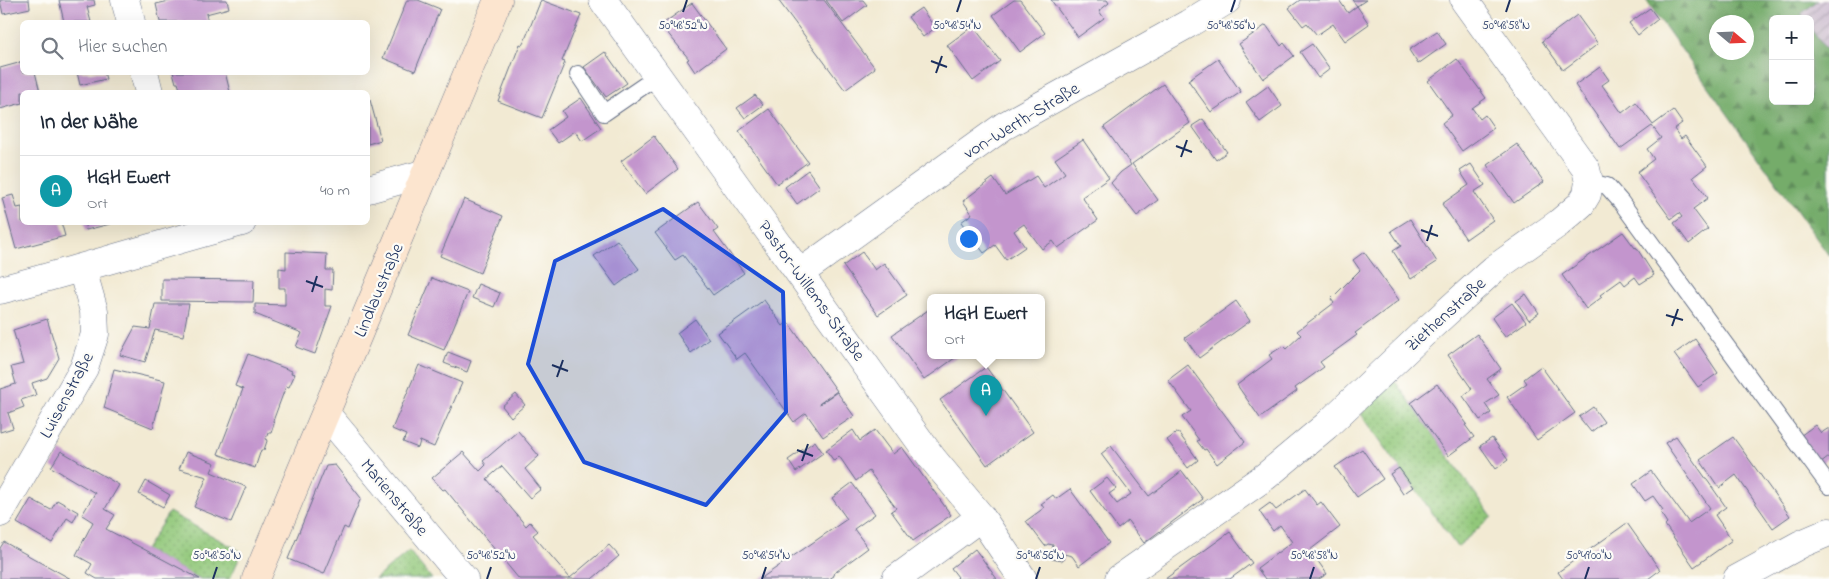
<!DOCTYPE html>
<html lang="de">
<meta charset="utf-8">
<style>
body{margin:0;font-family:"Indie Flower",sans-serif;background:#f2f2f3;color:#1f2937}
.controls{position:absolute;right:15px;top:15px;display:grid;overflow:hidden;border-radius:8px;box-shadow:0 5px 20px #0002}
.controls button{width:45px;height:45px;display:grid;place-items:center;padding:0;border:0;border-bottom:1px solid #e0e1e3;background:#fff;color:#1f2937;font:25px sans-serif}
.compass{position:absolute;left:1709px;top:15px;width:45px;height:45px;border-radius:50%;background:#fff;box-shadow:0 5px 20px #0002;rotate:109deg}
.you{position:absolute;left:968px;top:238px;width:18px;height:18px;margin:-12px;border:4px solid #fff;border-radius:50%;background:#1a73e8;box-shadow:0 0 0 8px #1a73e833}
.badge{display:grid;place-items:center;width:32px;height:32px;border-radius:50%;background:#1a73e8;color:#fff;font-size:16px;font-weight:700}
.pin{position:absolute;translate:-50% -41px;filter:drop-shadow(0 1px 2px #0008)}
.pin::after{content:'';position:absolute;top:26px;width:18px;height:15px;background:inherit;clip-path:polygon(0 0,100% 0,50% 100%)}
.popup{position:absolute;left:927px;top:294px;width:118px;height:65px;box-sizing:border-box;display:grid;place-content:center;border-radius:8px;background:#fff;filter:drop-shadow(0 1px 4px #0005);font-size:16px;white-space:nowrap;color:#747a83}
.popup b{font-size:19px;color:#1f2937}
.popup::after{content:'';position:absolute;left:50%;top:100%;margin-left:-10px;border:10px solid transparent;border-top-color:#fff}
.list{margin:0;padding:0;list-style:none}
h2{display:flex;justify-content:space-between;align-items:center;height:65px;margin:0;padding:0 20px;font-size:21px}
h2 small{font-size:16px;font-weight:400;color:#747a83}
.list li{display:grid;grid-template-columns:32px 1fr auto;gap:15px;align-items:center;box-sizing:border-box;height:70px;padding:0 20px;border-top:1px solid #e0e1e3}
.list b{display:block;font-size:19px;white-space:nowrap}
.list p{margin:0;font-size:16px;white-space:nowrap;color:#747a83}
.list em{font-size:16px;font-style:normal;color:#747a83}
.icon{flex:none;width:28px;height:28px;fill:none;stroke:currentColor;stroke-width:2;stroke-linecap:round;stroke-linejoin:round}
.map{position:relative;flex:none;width:1829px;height:579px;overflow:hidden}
.search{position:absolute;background:#fff;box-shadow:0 5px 20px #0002;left:20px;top:20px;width:350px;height:55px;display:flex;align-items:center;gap:12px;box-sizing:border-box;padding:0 18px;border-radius:8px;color:#747a83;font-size:19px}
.panel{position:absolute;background:#fff;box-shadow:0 5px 20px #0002;left:20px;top:90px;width:350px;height:135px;border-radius:8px}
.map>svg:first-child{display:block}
.industrial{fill:url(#industrial-furrows)}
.grass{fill:url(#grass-dots);stroke:#567c6c}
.forest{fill:url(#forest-firs);stroke:#486e64;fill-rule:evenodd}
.building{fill:#c395cd}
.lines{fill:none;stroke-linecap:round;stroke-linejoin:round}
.lane-casing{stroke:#667087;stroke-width:18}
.street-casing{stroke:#667087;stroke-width:29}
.secondary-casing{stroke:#667087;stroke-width:29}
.lane{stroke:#fff;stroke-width:16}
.street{stroke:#fff;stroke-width:28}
.secondary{stroke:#fce5cf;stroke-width:28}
.marked{fill:#1d4ed8;fill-opacity:0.2;stroke:#1d4ed8;stroke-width:4;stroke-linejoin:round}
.ticks{fill:none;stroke:#1b2f5e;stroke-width:2}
.labels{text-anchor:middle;stroke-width:4.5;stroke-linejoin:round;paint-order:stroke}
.street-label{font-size:18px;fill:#1b2f5e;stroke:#fdfcf7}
.ticks-label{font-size:12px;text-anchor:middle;fill:#1b2f5e;stroke:#fdfcf7;stroke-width:4.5;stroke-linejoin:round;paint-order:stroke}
</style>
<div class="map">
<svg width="1829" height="579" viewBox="0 0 1829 579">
<defs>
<pattern id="industrial-furrows" width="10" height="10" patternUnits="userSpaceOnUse" patternTransform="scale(1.25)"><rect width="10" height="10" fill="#cebed1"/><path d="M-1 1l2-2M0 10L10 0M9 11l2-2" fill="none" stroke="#a69bad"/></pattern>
<pattern id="grass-dots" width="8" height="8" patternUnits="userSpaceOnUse" patternTransform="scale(1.25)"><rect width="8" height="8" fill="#92c87a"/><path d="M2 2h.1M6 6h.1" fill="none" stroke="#76a367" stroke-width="1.8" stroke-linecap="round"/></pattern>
<pattern id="forest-firs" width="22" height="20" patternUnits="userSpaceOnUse" patternTransform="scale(1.25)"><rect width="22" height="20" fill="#75ac6a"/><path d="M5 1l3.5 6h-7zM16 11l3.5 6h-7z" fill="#5f8c5a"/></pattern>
</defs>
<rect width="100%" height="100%" fill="#fdfcf7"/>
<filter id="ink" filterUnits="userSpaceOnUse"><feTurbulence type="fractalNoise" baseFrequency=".02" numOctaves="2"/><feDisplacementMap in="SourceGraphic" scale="10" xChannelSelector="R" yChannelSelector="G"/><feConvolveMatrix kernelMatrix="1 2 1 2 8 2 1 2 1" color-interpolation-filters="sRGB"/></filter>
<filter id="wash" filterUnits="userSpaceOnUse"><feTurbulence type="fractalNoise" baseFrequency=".0096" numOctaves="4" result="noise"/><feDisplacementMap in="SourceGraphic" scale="20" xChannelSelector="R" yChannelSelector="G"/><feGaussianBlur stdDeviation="1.12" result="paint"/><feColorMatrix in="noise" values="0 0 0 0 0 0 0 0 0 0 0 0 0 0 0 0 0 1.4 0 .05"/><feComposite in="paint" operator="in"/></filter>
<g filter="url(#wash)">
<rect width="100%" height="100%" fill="#f2ead3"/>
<path class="industrial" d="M1818,0H1829V54L1810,28V19H1804L1801,14Z"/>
<g class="grass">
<path d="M1395,381L1492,517L1457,547L1361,414Z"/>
<path d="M169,512L242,552L230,579H200L145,550Z"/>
<path d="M409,551L432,579H375Z"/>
</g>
<path class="forest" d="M1646,0H1818L1801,14L1804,19H1773V101H1810V28L1829,54V256ZM1716,22H1746V52H1716Z"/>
<g id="blocks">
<g class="building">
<path d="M0,0H29L30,8L3,14Z"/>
<path d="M59,0H94L95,5L87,7L91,22H64Z"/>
<path d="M174,0H227L229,8L206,14L208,22H160L156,4Z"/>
<path d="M407,0H418L440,9L415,71L383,58Z"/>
<path d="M541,0L581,15L562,61L565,62L542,118L498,101L520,44L522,45L524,42Z"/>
<path d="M778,0H824L875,68L845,90Z"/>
<path d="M826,0H863L867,5L843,23Z"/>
<path d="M1014,0H1020L1045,33L1020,52L993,15Z"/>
<path d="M1051,0H1107L1109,3L1099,11L1104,18L1078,37Z"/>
<path d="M1300,0H1339L1348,13L1357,6L1369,24L1345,41L1333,24L1317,35L1307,23L1303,26L1289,8Z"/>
<path d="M1352,0H1366L1357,6Z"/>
<path d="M692,3L726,49L695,72L687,60L689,59L661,25Z"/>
<path d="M921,8L935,28L923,37L908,17Z"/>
<path d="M1650,8L1658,19L1638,35L1629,23Z"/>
<path d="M1577,15L1598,44L1563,70L1542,41Z"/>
<path d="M1266,25L1281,46L1284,43L1294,56L1263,79L1239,44Z"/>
<path d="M973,26L1000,61L973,81L947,45Z"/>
<path d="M1437,31L1446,44L1418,64L1409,50Z"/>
<path d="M1312,44L1330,69L1318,78L1300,52Z"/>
<path d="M605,52L627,83L606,97L584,67Z"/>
<path d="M1218,59L1241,92L1211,112L1188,80Z"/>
<path d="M1457,59L1486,98L1472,108L1480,119L1485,115L1494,128L1462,151L1442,123L1452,115L1428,81Z"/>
<path d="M22,62V72H35L40,92H22V103L0,109V68Z"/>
<path d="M1600,67L1609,80L1602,85L1622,113L1636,102L1653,125L1673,110L1682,123L1674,129L1681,139L1685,136L1707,166L1693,177L1708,198L1693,209L1708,229L1689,244L1674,223L1682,217L1679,213L1671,219L1637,172L1654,159L1647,149L1661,138L1652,126L1620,149L1575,85Z"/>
<path d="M77,72H104L106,79L80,85Z"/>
<path d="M173,72H225L230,92H181L178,83H176Z"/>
<path d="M1163,84L1190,123L1132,164L1158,200L1137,216L1111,183L1121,172L1131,165L1104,127Z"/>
<path d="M1268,86L1282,106L1260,122L1246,102Z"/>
<path d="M755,95L763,105L745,118L737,108Z"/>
<path d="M581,98L601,128L582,141L575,131L558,143L548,130L566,117L562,111Z"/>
<path d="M370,100L381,140L368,144V101Z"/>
<path d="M769,109L808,162L777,184L739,131Z"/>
<path d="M1203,119L1227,152L1216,160L1192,126Z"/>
<path d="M654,136L678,169L645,194L621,161Z"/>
<path d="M1083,140L1109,178L1082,197L1098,220L1058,248L1053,241L1042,249L1024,224L1014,231L1025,247L1006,260L995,245L984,253L961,222L972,214L963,201L993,178L1005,195L1036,176L1044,188L1065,173L1055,159Z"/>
<path d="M1517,144L1544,182L1514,203L1487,165Z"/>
<path d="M1471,164L1485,185L1474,192L1493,220L1466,239L1442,204L1469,185L1460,171Z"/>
<path d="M808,170L820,187L797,204L785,187Z"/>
<path d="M13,195L17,208L22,207V222H61L65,236L16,249L2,198Z"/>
<path d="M464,199L503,216L480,273L440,256Z"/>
<path d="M698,202L718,229L714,232L744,273L713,295L683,255L675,260L655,233Z"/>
<path d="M1410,219L1437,262L1411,279L1393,251L1401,246L1391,231Z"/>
<path d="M84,222H114V223L86,230Z"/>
<path d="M1623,232L1635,248L1636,247L1654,275L1640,284L1635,277L1625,285L1621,280L1600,295L1602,297L1586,309L1562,275Z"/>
<path d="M617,240L639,269L616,286L594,256Z"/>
<path d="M286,252L327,254L326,270H333L332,290L325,289V306H332L315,354L296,347L302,333L255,314V304L285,305V288H279V268L286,269Z"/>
<path d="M862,252L875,270L884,263L907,295L878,315L843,266Z"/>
<path d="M1364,252L1399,300L1355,333L1357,335L1320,362L1324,367L1295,388L1297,391L1260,418L1237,385L1272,359L1269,355L1283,346L1286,349L1301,335L1297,331L1334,303L1331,299L1360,270L1353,260Z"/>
<path d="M432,278L468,292L444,350L408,335Z"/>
<path d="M162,279L254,280L253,302L162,301Z"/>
<path d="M478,284L500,293L494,307L472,298Z"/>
<path d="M1526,294L1539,313L1529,320L1516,301Z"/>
<path d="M764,300L783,326L788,322L837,391L819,404L837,392L854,416L823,437L806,413L794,422L745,353L737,359L718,333Z"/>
<path d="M1236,301L1250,321L1199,358L1185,338Z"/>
<path d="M1512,303L1526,322L1505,337L1492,318Z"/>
<path d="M155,304H189L183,336L155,330L145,362L120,355L135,327L150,329Z"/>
<path d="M931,308V355H959L924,380L892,335Z"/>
<path d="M47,319L59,358L47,378L32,383L36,395L21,400L24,407L8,413L13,428L0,432V389L16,384L11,367L23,364L13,330Z"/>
<path d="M695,319L709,339L691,353L677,333Z"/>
<path d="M1477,334L1501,369L1487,379L1499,395L1485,404L1491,413L1480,420L1463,396L1472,389L1448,355Z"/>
<path d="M1695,339L1718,373L1698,387L1674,354Z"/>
<path d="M448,352L471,361L467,372L444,363Z"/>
<path d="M248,354L292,371L291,373L295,374L289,387L286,386L273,421L274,424L271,433H268L266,439L267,441L264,450H261L255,468L218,454L243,389L235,386Z"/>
<path d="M419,365L462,383L434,447L420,441L418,448L403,442L406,435L392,429Z"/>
<path d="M1188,365L1245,442L1217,464L1206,449L1204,450L1197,441L1199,440L1182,417L1191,411L1168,380Z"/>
<path d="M1541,366L1575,413L1537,440L1507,397L1527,383L1524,379Z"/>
<path d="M986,367L1033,432L987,465L940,400Z"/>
<path d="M114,369L165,381L153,428L104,408Z"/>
<path d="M1437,384L1467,424L1465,425L1474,437L1448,456L1411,403Z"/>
<path d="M516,394L525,405L511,417L502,406Z"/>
<path d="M1593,407L1604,422L1591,432L1579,417Z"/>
<path d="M1815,425L1821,433L1829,428V457L1820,464L1800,436Z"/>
<path d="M853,430L860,441L875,430L893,454L902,447L951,515L913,541L891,511L896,508L869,471L856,481L839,456L834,461L826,450Z"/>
<path d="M518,431L539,456L525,469L541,489L530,498L502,466L487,479L526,526L530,522L538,531L533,535L570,578L609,545L619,556L592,579H519L445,489L443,490L432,478L463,452L480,471L486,465L483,461Z"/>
<path d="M1178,432L1198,460L1188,468L1167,440Z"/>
<path d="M1676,436L1726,507L1715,515L1732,540L1694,567L1665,525L1667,523L1660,512L1663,510L1653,496L1645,501L1633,484L1651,471L1689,523L1710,508L1665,443Z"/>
<path d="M1733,437L1790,516L1773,528L1736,475L1719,488L1700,460Z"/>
<path d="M1492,438L1508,460L1496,469L1480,446Z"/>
<path d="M815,441L823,453L796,472L788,460Z"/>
<path d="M1111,446L1149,496L1182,471L1203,499L1144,543L1128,521L1118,529L1090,491L1107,478L1116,489L1109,494L1117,504L1131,494L1101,454Z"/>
<path d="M1362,449L1383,479L1357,497L1335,467Z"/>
<path d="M61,451L119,485L105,509L115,515L106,529L200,579H97L87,573L92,564L76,555L93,522L82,515L95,493L51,467Z"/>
<path d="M186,452L215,463L211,472L246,487L231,522L194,507L207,477L179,469Z"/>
<path d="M335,465L361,498L348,529L344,527L324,574L288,559L326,466Z"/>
<path d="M1399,468L1413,487L1403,494L1390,474Z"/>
<path d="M146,481L170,495L163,507L139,494Z"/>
<path d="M852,483L875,514L854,529L868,548L833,574L834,576L829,579H760L847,519L832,498Z"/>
<path d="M1070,489L1109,543L1079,566L1072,556L1064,554L1063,561L1051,559L1053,545L1048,544L1045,546L1026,521L1044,508L1041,504L1053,495L1056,499Z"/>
<path d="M1305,489L1317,505L1321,502L1340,527L1310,550L1327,574L1319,579H1265L1257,568L1292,542L1280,525L1273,531L1259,511L1270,503L1276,510Z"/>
<path d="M31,499L51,510L57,500L78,512L73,522L67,518L52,543L17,523Z"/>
<path d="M1627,523L1660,570L1648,579H1563L1558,572Z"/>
<path d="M1230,532L1252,563L1230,579H1165Z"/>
<path d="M4,542L71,579H0V548Z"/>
<path d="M975,549L997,579H956L958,577L951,568Z"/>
</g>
</g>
</g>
<g filter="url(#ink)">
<use href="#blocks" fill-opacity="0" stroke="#667087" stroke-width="1"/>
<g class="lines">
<defs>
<g id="lane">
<path d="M578,74L604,113L658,76"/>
<path d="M1589,182L1607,186L1621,202L1829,486"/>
</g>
<g id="street">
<path d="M125,0L131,22"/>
<path d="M603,0L932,458L981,517L1023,579"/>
<path d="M144,72L149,92"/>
<path d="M368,189L426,173"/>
<path d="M800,273L1004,126L1188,24L1227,0"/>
<path d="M0,290C81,269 161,244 242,222"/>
<path d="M326,414L464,579"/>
<path d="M0,513L84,368L95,334L94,311L82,269"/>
<path d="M896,579L981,517"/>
<path d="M1119,579L1266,476L1326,426L1427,330L1494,269L1559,223L1581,204L1587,194L1589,182L1586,169L1464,0"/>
<path d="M1737,579L1801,544L1829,532"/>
</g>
<path id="secondary" d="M256,579L498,0"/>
</defs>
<use href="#lane" class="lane-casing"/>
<use href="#street" class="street-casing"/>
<use href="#secondary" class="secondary-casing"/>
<use href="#lane" class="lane"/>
<use href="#street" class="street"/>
<use href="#secondary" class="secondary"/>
</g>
</g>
<path class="marked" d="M663,209L783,292L786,412L706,505L584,462L528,364L555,261Z"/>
<path class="ticks" d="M683,12L687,0M957,12L961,0M1231,12L1235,0M1506,12L1510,0M931,61L947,67M936,73L942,56M1176,146L1192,152M1181,157L1187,140M1421,230L1438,236M1427,241L1432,225M306,281L323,287M312,292L317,276M1666,315L1683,320M1672,326L1678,309M552,365L568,371M557,377L563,360M797,450L813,456M802,461L808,444M213,579L217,567M487,579L491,567M762,579L766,567M1036,579L1040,567M1310,579L1314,567M1585,579L1589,567"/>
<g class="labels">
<g class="street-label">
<text transform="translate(1021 120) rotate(-31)" y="6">von-Werth-Straße</text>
<text transform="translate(378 290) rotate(-67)" y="6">Lindlaustraße</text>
<text transform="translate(812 290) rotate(54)" y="6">Pastor-Willems-Straße</text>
<text transform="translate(1445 314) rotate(-42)" y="6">Ziethenstraße</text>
<text transform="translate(66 395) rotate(-62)" y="6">Luisenstraße</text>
<text transform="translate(395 497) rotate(50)" y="6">Marienstraße</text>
</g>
</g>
<g class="ticks-label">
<text x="683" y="29">50°48'52"N</text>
<text x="957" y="29">50°48'54"N</text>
<text x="1231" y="29">50°48'56"N</text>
<text x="1506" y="29">50°48'58"N</text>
<text x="217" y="559">50°48'50"N</text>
<text x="491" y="559">50°48'52"N</text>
<text x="766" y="559">50°48'54"N</text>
<text x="1040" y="559">50°48'56"N</text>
<text x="1314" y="559">50°48'58"N</text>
<text x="1589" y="559">50°49'00"N</text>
</g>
</svg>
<div class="controls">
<button>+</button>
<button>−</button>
</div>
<svg class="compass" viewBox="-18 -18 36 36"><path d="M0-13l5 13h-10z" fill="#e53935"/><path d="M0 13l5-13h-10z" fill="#747a83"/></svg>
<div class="you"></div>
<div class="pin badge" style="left:986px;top:416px;background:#0f9aa8">A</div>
<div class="popup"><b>HGH Ewert</b>Ort</div>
<div class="search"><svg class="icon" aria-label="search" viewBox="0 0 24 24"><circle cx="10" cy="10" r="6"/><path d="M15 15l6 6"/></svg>Hier suchen</div>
<section class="panel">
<h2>In der Nähe<small></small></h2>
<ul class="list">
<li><span class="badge" style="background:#0f9aa8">A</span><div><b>HGH Ewert</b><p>Ort</p></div><em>40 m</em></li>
</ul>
</section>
</div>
